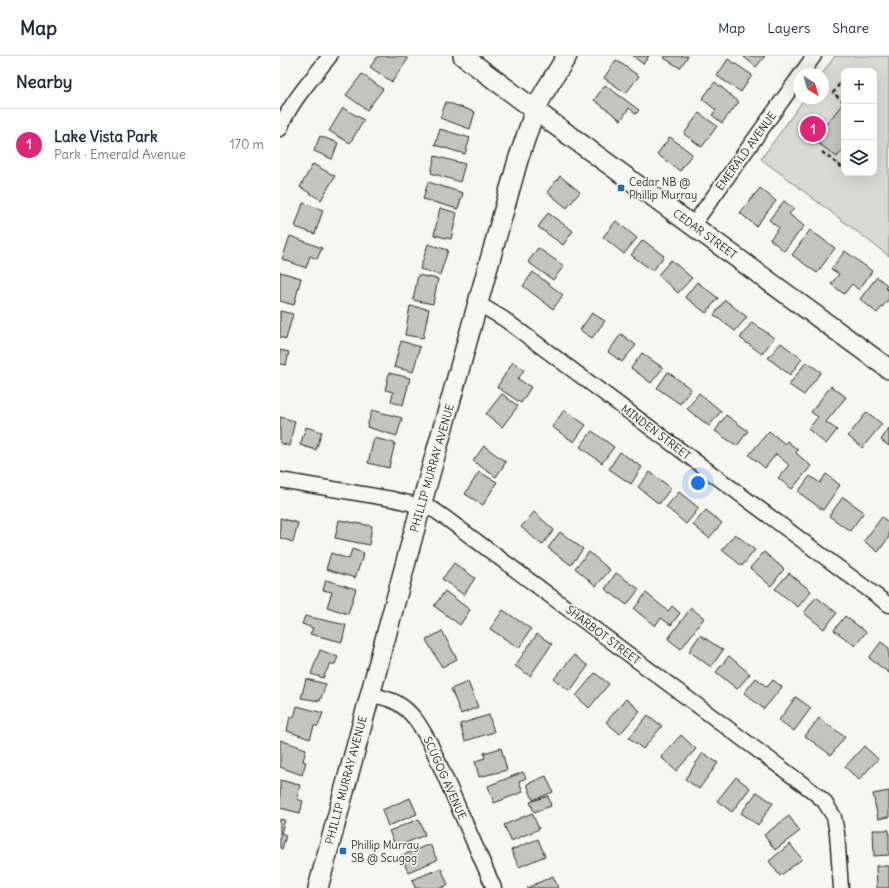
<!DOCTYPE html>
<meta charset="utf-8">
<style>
body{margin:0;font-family:Delius,sans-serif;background:#f2f2f3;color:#1f2937}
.controls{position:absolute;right:12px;top:12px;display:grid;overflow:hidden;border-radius:8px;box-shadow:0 4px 16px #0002}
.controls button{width:36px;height:36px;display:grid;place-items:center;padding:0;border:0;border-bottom:1px solid #e0e1e3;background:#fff;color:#1f2937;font:20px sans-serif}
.compass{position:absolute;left:513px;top:12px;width:36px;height:36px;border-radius:50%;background:#fff;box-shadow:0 4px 16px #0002;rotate:143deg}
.you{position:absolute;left:418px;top:427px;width:14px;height:14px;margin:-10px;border:3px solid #fff;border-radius:50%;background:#1a73e8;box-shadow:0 0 0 6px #1a73e833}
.badge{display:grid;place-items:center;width:26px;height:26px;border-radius:50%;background:#db2777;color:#fff;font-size:13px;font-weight:700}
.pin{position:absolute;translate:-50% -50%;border:2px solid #fff;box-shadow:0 1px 4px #0006}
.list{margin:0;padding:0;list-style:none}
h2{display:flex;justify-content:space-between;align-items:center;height:52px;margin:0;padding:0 16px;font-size:17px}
h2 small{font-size:13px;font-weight:400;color:#747a83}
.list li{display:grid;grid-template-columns:26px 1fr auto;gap:12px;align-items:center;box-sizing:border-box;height:72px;padding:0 16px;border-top:1px solid #e0e1e3}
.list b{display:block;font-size:15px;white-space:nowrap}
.list p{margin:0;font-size:13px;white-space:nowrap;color:#747a83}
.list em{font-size:13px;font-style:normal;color:#747a83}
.icon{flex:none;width:22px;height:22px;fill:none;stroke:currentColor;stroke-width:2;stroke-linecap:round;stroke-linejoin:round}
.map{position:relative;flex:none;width:609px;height:832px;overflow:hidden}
header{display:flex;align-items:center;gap:24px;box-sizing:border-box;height:56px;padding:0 20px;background:#fff;border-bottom:1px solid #e0e1e3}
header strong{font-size:19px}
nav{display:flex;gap:22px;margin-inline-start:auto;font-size:14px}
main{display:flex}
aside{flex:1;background:#fff}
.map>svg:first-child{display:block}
.green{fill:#d9d9d5;stroke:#828280;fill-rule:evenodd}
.building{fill:#c3c3c0;stroke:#2b2b2b}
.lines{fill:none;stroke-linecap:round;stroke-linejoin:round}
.street-casing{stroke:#2b2b2b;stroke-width:17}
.secondary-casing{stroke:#2b2b2b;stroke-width:22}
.path{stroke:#2b2b2b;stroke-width:2.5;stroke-dasharray:4 3;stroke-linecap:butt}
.street{stroke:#f6f6f2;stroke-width:14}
.secondary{stroke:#f6f6f2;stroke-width:19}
.poi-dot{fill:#1f6fb2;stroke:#f6f6f2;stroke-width:1.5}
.labels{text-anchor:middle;stroke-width:3;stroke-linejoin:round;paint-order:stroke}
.street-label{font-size:11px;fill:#2b2b2b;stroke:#f6f6f2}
.poi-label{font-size:11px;fill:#2b2b2b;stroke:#f6f6f2;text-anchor:start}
</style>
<header>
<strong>Map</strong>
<nav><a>Map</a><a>Layers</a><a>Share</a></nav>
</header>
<main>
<aside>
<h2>Nearby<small></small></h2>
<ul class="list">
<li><span class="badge">1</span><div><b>Lake Vista Park</b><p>Park · Emerald Avenue</p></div><em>170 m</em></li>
</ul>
</aside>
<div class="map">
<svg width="609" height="832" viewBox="0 0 609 832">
<rect width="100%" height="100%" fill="#f6f6f2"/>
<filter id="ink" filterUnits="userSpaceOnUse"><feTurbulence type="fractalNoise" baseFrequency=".025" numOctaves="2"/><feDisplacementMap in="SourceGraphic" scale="8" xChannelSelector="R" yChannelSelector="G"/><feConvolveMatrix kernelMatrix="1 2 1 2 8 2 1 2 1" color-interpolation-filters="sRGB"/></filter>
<g filter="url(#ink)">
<path class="green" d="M555,0H609V200L481,103L525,42H543V18H542ZM564,15H594V117H564Z"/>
<g class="building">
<path d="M98,0H123L128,3L112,26L90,11Z"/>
<path d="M353,0H369L363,8Z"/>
<path d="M385,0H408L400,12L384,2Z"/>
<path d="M463,0H485L476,11Z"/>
<path d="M448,3L472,19L461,36L437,20Z"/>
<path d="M336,4L359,20L346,37L324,22Z"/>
<path d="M82,18L103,33L87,54L66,39Z"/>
<path d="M435,26L459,46L442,67L432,59L436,54L422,43Z"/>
<path d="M325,29L359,54L356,58L349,52L341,64L314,44Z"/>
<path d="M166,46L195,56L190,73L160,62Z"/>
<path d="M564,46V92L557,101L534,84Z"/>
<path d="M63,52L84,64L70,87L49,75Z"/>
<path d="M419,57L437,70L422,91L404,78Z"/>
<path d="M160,73L190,82L185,98L155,89Z"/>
<path d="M40,80L58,87L52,103L34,95Z"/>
<path d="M390,81L412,98L400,115L377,98Z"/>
<path d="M155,100L185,108L180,126L151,117Z"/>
<path d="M33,108L55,120L41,144L20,131Z"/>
<path d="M280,120L300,136L287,152L267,136Z"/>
<path d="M148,126L183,137L178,153L143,143Z"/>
<path d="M480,132L496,145L476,170L460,157Z"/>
<path d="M504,145L514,153L509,158L524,170L504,195L490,183L499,172L489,164Z"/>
<path d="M23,147L43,154L35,178L15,171Z"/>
<path d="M160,152L177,157L171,183L154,179Z"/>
<path d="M268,157L293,175L283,189L258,171Z"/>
<path d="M336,165L357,182L344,198L323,181Z"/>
<path d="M530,174L555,192L537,217L512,199Z"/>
<path d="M10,180L42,192L37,203L30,200L26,212L2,203Z"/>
<path d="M363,184L384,200L373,215L351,199Z"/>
<path d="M148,188L168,194L160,219L140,213Z"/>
<path d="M258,192L284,210L273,224L248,206Z"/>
<path d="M565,195L592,215L579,234L572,228L564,238L551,228L559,218L551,213Z"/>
<path d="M391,204L412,222L398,237L378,219Z"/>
<path d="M0,216L21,222L14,249L0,245Z"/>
<path d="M253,216L283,239L273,253L243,230Z"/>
<path d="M138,219L158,223L153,248L133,244Z"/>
<path d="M597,221L607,229L605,231L609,235V243L597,257L580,243Z"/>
<path d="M417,226L438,242L426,257L405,241Z"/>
<path d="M445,244L467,261L455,275L434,259Z"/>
<path d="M130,250L149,253L143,282L125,279Z"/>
<path d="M0,255L13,258L6,283L0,281Z"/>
<path d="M312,257L325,265L312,282L300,274Z"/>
<path d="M472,266L494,282L482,298L460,282Z"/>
<path d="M341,278L356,289L342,306L328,296Z"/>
<path d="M121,285L140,291L133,316L114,311Z"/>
<path d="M501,287L522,303L510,319L488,302Z"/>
<path d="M0,294L9,296L6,309L0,308Z"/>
<path d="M362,297L383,312L371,327L351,312Z"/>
<path d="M233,306L244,314L238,323L251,331L241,347L217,331Z"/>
<path d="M526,306L541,316L524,339L509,329Z"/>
<path d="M388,316L411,333L400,348L377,332Z"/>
<path d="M109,317L130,322L123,349L111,346L113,336L105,334Z"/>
<path d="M551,330L566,341L546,366L557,374L546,388L528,373L538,361L531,356Z"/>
<path d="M419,337L441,355L429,370L407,353Z"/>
<path d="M222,338L238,350L222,371L206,358Z"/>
<path d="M92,354L122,362L117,380L87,371Z"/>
<path d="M284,354L306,369L294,386L272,371Z"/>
<path d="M587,356L602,368L582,392L568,380Z"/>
<path d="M446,359L468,375L457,390L435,375Z"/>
<path d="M0,361L15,365L9,390L0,387Z"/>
<path d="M26,371L42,376L36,394L20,389Z"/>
<path d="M609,372V390L601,384Z"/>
<path d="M312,375L334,391L322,407L300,391Z"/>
<path d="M489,375L505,388L507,385L518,394L516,397L531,410L512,433L498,422L509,409L496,398L485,412L469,399Z"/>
<path d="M94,382L115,387L109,412L88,407Z"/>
<path d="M204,390L226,406L216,421L193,405Z"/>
<path d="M340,396L362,411L351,428L329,413Z"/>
<path d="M199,416L217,426L203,449L185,438Z"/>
<path d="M370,416L391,432L379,448L358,431Z"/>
<path d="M546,418L560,429L543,454L518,436L530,420L540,427Z"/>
<path d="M399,436L419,452L406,468L386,451Z"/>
<path d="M563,441L584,456L570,475L549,460Z"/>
<path d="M426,454L442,467L429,482L413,469Z"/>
<path d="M254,456L274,474L262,489L241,471Z"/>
<path d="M602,461L609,467V481L598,496L584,485Z"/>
<path d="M0,462L18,467L13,486L0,482Z"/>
<path d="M59,464L92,470L89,489L55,482Z"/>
<path d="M280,476L303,493L291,509L268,492Z"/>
<path d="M455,478L475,494L462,510L442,494Z"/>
<path d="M72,493L84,497L75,522L46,513L51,497L69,503Z"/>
<path d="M309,496L330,514L316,530L295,512Z"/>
<path d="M484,496L504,513L491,530L470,512Z"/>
<path d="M174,507L195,522L184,539L162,523Z"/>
<path d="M336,517L359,533L347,549L325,533Z"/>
<path d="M509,517L531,535L518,551L495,533Z"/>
<path d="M46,524L76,533L68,558L47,551L52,536L43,534Z"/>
<path d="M165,535L190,554L180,569L154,550Z"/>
<path d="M366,537L388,555L392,550L400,557L391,569L381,562L375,570L354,553Z"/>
<path d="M536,541L557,557L544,573L524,557Z"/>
<path d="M411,552L424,562L401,593L388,583Z"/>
<path d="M223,554L251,573L239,592L210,573Z"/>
<path d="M25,560L66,569L62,586L30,578L33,572L22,568Z"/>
<path d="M565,560L586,576L575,590L554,574Z"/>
<path d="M162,575L177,603L162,611L146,584Z"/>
<path d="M257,578L272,588L250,620L235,610Z"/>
<path d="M420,579L443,594L431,611L409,595Z"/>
<path d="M601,586L609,592V617L589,602Z"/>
<path d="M40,594L58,601L55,608H50L43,622L31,618Z"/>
<path d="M294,599L308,610L290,635L274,623Z"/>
<path d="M449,600L470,618L457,633L436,616Z"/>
<path d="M315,617L329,628L309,652L296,640Z"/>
<path d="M476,622L487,631L493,624L502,631L484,653L464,637Z"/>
<path d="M26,623L46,628L40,645L21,642Z"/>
<path d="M188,626L198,651L181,658L171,633Z"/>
<path d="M516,641L531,652L514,675L499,664Z"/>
<path d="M346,643L360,655L340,678L326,666Z"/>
<path d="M17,650L43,657L38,670H34L30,683L7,675L10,660L14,661Z"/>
<path d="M209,659L214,676L185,685L180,668Z"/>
<path d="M368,659L382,670L363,693L349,682Z"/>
<path d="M539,662L565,681L551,699L525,680Z"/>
<path d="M401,679L416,693L396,715L381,701Z"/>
<path d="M0,684L26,693L23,705L26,706L22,719L0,711Z"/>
<path d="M584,690L598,703L579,724L565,711Z"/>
<path d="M221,692L227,714L199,721L195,705L205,702L204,697Z"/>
<path d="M423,697L438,707L419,733L405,723Z"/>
<path d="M243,716L246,722L239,725L243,736L214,747L208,730Z"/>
<path d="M266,720L273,736L253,744L247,728Z"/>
<path d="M456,721L470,732L452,756L437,745Z"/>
<path d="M0,724L20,729L17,743L23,745L20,757L0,752Z"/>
<path d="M609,735V761L598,763L593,738Z"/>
<path d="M477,736L493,747L478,769L461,757Z"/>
<path d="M268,740L271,750L254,756L250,746Z"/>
<path d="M130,742L137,758L108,770L102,754Z"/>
<path d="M252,757L259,773L231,785L224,769Z"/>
<path d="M509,760L520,775L495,794L484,779Z"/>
<path d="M0,763L5,764L1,777L6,779L2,793L0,792Z"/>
<path d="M139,763L145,779L116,791L109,775Z"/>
<path d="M593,774H609V799L594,800Z"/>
<path d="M258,783L265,800L239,811L231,794Z"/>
<path d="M150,788L157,804L128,816L121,800Z"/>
<path d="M510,788L522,803L500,820L489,805Z"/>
<path d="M596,810H609V832H597Z"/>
<path d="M161,812L168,829L161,832H135L132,824Z"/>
<path d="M273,820L278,832H247Z"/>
</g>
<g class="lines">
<defs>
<g id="street">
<path d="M521,18L534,0"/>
<path d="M0,73C10,46 32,23 50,0"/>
<path d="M413,169L519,21"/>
<path d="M199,248L224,263L609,549"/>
<path d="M0,424L112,443L141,450L154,454L167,463L531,734L544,745L554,761L557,777L561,832"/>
<path d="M90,638C98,641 109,642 117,647C133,656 141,671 150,687L214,832"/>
</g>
<g id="secondary">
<path d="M183,0L271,66L609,313"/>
<path d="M38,832L141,450L238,104L255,54L265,35L287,0"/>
</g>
</defs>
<use href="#street" class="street-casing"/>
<use href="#secondary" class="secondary-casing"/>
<g class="path">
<path d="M564,46L553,37L564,22"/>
<path d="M542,96L564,113"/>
</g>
<use href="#street" class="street"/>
<use href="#secondary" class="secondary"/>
</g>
</g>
<g class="poi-dot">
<rect x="337" y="128" width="8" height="8" rx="2"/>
<rect x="59" y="791" width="8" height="8" rx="2"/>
</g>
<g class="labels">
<g class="street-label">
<text transform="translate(466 95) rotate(-54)" y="4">EMERALD AVENUE</text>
<text transform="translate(425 178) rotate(36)" y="4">CEDAR STREET</text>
<text transform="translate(376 376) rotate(37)" y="4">MINDEN STREET</text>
<text transform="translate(152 412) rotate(-74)" y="4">PHILLIP MURRAY AVENUE</text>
<text transform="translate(323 579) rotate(37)" y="4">SHARBOT STREET</text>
<text transform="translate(165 722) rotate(66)" y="4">SCUGOG AVENUE</text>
<text transform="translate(66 724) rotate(-75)" y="4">PHILLIP MURRAY AVENUE</text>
</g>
<g class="poi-label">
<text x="349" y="130">Cedar NB @<tspan x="349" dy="13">Phillip Murray</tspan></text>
<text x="71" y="793">Phillip Murray<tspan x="71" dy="13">SB @ Scugog</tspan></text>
</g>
</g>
</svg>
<div class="controls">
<button>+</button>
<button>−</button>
<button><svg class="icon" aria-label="layers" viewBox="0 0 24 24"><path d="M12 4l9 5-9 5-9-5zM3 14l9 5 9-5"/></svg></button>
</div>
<svg class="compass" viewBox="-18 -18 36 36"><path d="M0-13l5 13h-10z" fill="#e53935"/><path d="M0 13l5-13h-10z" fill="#747a83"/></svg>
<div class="you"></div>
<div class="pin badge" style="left:533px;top:73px">1</div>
</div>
</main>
